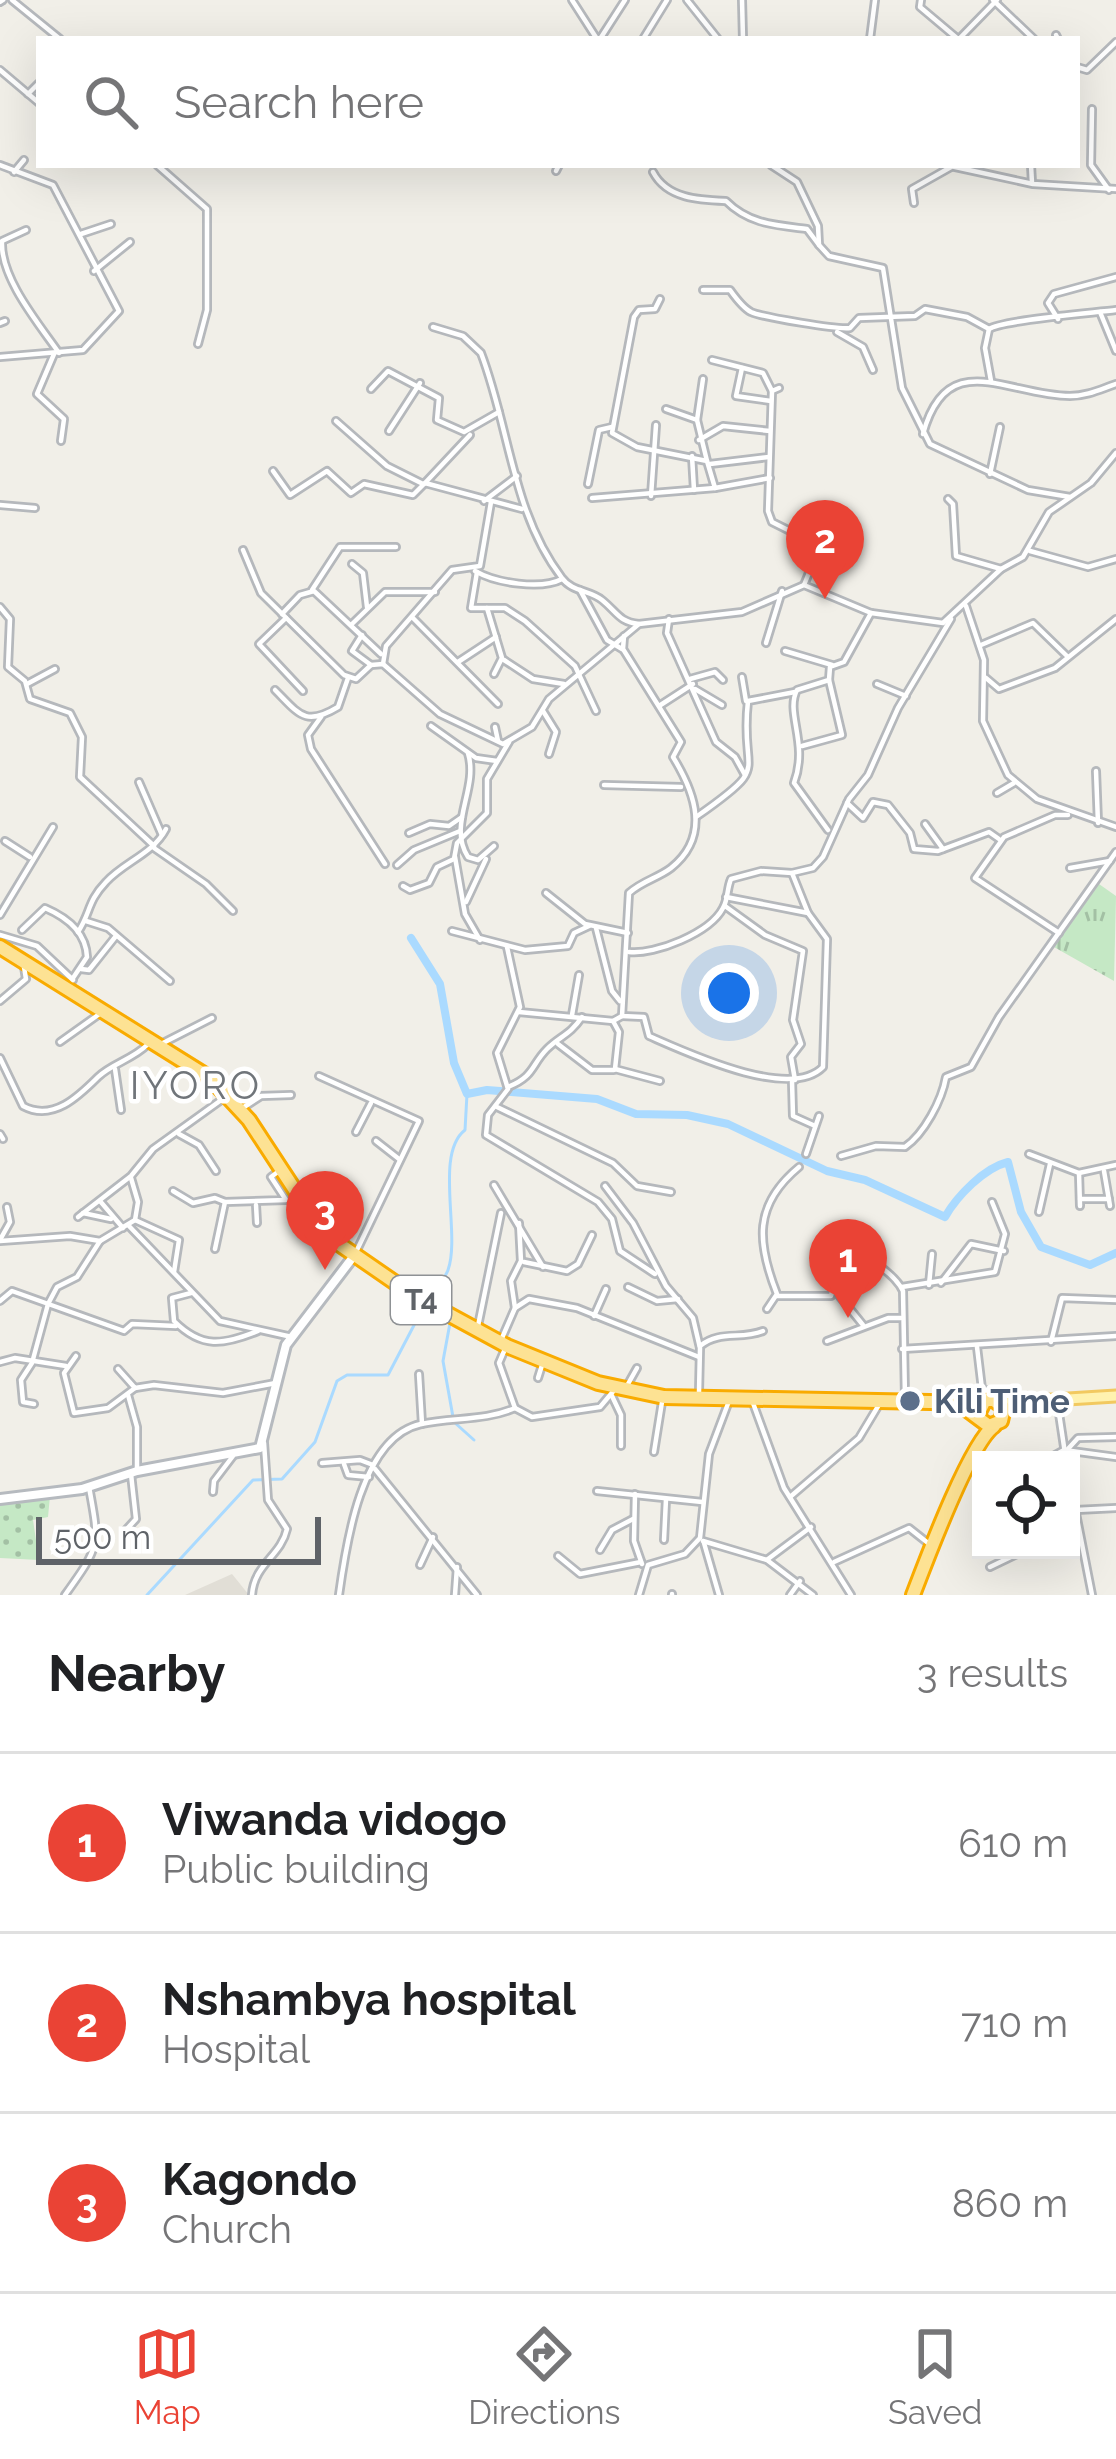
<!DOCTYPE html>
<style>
body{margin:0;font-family:Raleway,sans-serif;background:#f2f2f2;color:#202124}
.controls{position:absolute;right:36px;bottom:36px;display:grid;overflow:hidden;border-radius:0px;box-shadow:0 12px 48px #0002}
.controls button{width:108px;height:108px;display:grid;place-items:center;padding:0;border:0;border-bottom:3px solid #e0e0e0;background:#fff;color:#202124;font:60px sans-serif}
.scale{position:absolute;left:36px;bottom:30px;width:285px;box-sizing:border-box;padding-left:12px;border:6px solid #5f6368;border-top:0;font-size:33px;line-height:42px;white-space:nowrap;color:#5f6368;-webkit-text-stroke:9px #fff;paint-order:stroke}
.you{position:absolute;left:729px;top:993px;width:42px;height:42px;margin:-30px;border:9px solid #fff;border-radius:50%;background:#1a73e8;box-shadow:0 0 0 18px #1a73e833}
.badge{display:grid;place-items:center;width:78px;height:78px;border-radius:50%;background:#ea4335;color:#fff;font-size:39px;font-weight:700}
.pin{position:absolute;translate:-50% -99px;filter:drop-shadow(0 3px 6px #0008)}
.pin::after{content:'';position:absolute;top:63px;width:42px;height:36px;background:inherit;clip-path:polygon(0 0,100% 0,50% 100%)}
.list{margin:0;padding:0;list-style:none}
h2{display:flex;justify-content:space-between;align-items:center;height:156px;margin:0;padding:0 48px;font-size:51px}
h2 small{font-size:39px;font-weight:400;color:#757577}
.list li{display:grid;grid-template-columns:78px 1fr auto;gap:36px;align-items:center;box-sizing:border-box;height:180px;padding:0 48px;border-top:3px solid #e0e0e0}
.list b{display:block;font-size:45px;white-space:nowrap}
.list p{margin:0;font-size:39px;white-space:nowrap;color:#757577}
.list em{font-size:39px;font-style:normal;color:#757577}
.icon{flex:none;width:66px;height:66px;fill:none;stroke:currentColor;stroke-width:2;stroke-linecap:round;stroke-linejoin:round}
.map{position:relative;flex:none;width:1116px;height:1595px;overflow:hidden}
.search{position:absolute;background:#fff;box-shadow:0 12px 48px #0002;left:36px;right:36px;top:36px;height:132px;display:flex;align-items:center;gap:30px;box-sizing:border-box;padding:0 42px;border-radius:0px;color:#757577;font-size:45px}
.sheet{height:696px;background:#fff}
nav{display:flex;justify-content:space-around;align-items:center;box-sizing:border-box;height:168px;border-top:3px solid #e0e0e0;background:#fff;font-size:33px;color:#757577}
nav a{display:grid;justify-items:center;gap:6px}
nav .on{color:#ea4335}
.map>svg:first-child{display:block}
.education{fill:#e1ded6}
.grass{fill:url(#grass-dots)}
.park{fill:url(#park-tufts)}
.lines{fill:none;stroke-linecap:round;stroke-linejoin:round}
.stream{stroke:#aadaff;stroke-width:3}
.river{stroke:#aadaff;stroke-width:8}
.street-casing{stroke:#b5b8bc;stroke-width:10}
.secondary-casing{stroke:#b6babf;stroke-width:14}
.primary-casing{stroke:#f2c960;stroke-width:15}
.highway-casing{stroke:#f9ab00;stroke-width:18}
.street{stroke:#fff;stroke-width:4.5}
.secondary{stroke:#fff;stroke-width:8}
.primary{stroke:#fff2af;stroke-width:9}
.highway{stroke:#fde293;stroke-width:12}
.service-dot{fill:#5c6f8a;stroke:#fff;stroke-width:4.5}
.labels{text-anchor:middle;stroke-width:9;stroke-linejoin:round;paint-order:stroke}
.shield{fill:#fff;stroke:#8f9295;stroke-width:3}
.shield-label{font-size:30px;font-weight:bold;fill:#5f6368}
.service-label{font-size:33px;font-weight:bold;fill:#4e5e75;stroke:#fff;text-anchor:start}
.quarter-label{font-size:39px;letter-spacing:3px;fill:#70757a;stroke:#fff}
</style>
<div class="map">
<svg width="1116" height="1595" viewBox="0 0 1116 1595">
<defs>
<pattern id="grass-dots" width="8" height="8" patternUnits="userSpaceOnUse" patternTransform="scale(3)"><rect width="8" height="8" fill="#c5e8c5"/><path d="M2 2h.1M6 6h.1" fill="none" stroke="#a3c0a4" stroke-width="1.8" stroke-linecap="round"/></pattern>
<pattern id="park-tufts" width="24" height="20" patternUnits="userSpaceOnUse" patternTransform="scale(3)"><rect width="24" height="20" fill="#c5e8c5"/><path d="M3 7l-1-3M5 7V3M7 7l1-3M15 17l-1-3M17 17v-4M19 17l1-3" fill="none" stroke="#a3c0a4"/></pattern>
</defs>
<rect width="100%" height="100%" fill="#f1efe8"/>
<path class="education" d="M232,1574L249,1595H185Z"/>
<path class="grass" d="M50,1496L48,1517L33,1520L39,1560L0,1558V1499Z"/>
<path class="park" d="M1099,884L1116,896L1114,981L1054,947Z"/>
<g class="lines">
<g class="stream">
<path d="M437,1289L454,1314"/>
<path d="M429,1298C436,1290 446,1276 448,1270C461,1234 434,1154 465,1130L467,1094"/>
<path d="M450,1323L443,1361L453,1417"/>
<path d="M454,1422L474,1440"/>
<path d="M147,1595L253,1480L282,1479L315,1442L337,1381L347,1375H388L423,1308"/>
</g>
<path class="river" d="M411,938L440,984L454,1063L467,1094L487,1090L597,1099L636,1114L687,1115L728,1124L827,1171L865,1180L945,1217C957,1196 984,1168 1008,1162L1021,1212L1041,1247L1090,1265L1116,1253"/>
<defs>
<g id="street">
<path d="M12,0L60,39"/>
<path d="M572,0L597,39"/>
<path d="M687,0L718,39"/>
<path d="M742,0L743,39"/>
<path d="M921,0L920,7L958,39"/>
<path d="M993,0L1034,39"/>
<path d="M0,2L3,0"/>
<path d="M1056,35L1058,39"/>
<path d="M600,39L625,0"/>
<path d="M643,39L667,0"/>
<path d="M870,39L875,0"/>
<path d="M959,39L997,0"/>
<path d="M1077,67L1087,70L1116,42"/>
<path d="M0,70L39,103"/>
<path d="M28,94L39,83"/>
<path d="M1092,109L1091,165L1109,190"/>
<path d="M0,165L53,185L119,311L83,350L0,357"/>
<path d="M157,165L207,209V310L198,344"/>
<path d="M771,165L797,182L818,226L819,245L829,256L883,268L902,388L930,444L1028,490L1070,497"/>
<path d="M946,165L1033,184L1116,189"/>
<path d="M1031,165L1032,183"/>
<path d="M556,171L559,165"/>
<path d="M14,172L24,160"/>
<path d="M653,172C667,199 700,200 726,201C749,224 775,225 807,229L819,245"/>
<path d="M914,203L912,189L951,167"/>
<path d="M26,230L2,241C0,278 39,324 59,353"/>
<path d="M81,234L111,224"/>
<path d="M94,271L130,242"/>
<path d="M703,290H730C735,297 743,308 751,312C762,317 839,330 850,328L859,318L915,316L925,309L967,317L989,329"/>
<path d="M660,299L655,309L639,310L634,317L612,433L637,447L707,461L715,488L770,478"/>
<path d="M1100,312L1116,351"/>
<path d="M1058,319L1048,303L1054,294L1116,277"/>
<path d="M0,323L5,321"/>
<path d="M433,327L463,336L481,353C510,429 512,513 562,578C572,592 590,590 602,600C617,612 619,622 639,624"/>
<path d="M837,332L863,347L873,370"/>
<path d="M54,354L37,394L64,419L61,441"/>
<path d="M712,360L763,373L772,391"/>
<path d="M742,368L736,396L771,401"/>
<path d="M991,381L985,348L989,329C1002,320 1092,313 1116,310"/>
<path d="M779,388L772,391L768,511L772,522L820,546L804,585"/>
<path d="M371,389L388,371L439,398L437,420L464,432L499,412"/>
<path d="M666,409L697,420L707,461"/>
<path d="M697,420L703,379"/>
<path d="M336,421L387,466L423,484"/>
<path d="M389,431L420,383"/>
<path d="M923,434C947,345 1008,396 1070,396C1087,396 1101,389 1116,384"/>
<path d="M699,440L723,426L770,431"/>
<path d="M692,456L694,490"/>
<path d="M710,464L769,457"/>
<path d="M273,471L290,495L327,471L351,493L364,484L413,495L425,483L522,509"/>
<path d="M990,474L1000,427"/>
<path d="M425,483L470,435"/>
<path d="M588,484L599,430L612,427"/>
<path d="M651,496L656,425"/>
<path d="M592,498L715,488"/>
<path d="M948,499L953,504L956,556L1001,569"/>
<path d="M484,501L517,476"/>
<path d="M0,505L35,508"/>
<path d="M243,550L261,593L344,675L356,679L371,665L383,664L440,714L503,744L532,727L549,699L639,624L742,612L804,585L871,613L943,623L1001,569L1023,557L1049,512L1091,483L1116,453"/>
<path d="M1030,551L1088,567L1116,559"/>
<path d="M352,564L363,573L367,607"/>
<path d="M475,571C496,583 541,590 562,579"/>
<path d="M477,572L471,608H505L525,621L575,666L596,711"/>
<path d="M312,590L340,547H396"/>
<path d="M580,590L607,640L622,649"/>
<path d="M966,606L984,660L983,721L1008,775L1037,799L1116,827"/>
<path d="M0,607L10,619L8,667L25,681L30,699L70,713L82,737L80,777L154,846"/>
<path d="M487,608L502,658L494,674"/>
<path d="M282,614L300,595L314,591L381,654"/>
<path d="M412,617L498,704"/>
<path d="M286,618L259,644L303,691"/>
<path d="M669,619L667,633L716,742L735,757L745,775"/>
<path d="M352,624L385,592H435"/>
<path d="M362,635L352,651L371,665"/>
<path d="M624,636L623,649L681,742L673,757C695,793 711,836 671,868C658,878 642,881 629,893L622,1016L644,1017L649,1036C688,1053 790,1101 823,1067L827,939L808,913L792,873L813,868L823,857L849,799L868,775L898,708L951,619"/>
<path d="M766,643L782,591"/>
<path d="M981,645L1033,623L1068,657"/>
<path d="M785,651L832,665"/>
<path d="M504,660L533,679L564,684"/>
<path d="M458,662L496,637"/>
<path d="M383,664L386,646L452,570L480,566L491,502"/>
<path d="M742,677L746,701"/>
<path d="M986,678L999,689L1055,668L1116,619"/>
<path d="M690,679L715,672L723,680"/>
<path d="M27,684L55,669"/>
<path d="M877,684L906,696"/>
<path d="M695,689L722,705"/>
<path d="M275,690C299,714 305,727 338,707L348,678"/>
<path d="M659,706L693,684"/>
<path d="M543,711L556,732L549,754"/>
<path d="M321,717L308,735L311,749L385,864"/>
<path d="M431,726L476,758L497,761"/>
<path d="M495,727L498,741"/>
<path d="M802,746L842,735L829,680"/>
<path d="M468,753C479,789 447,824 468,857L478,860L494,846"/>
<path d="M1096,771L1098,823"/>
<path d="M139,782L162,835"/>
<path d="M604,785L681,787"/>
<path d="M997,793L1014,783"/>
<path d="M847,803L863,818L873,802L888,805L910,833L914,849L938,851L989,832L999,839"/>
<path d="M696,817C775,762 739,778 748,701L795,692"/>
<path d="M925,824L943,849"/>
<path d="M828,830L794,783C809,743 785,713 797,690L829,680L830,667L844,662L871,613"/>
<path d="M409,833L430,824L449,826L462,817"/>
<path d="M5,841L30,857"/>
<path d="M154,848L206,884L233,911"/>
<path d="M455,857L465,914L480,940"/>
<path d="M397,865L414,850L460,831"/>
<path d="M1070,868L1110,861"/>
<path d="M403,886L410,890L429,883L437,867L454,859L457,843L487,813V779L509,742"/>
<path d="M546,893L585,924L628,933"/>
<path d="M726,897L808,913"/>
<path d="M466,902L486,859"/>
<path d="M725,906L765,935L803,951L793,1020L801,1044L791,1057L795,1080"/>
<path d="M0,915L53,827"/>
<path d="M86,921L108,928L170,981"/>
<path d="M596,928L612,991L620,1001"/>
<path d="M22,930L45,908C66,917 86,932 87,957L73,978"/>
<path d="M452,931L525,950L568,946L574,933L589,926"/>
<path d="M78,932C91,912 87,902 106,882C124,862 153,854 166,829"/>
<path d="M1059,933L975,878L1004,837L1055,815H1068"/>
<path d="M0,935L37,946L73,980"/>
<path d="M507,947L520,1007L497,1053L508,1089L488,1115L486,1135L598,1202L612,1219L620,1251L655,1274"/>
<path d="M629,952C655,955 710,933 723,908C728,900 727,888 731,879L761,871L792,873"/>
<path d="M81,969L89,970L116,936"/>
<path d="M0,1001L26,979L23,961"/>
<path d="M519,1012L613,1021L622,1016"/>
<path d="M572,1015L579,975"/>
<path d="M613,1021L619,1032L615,1069L660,1081"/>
<path d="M60,1042L98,1015"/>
<path d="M163,1043L212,1018"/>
<path d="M558,1044L592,1070H614"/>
<path d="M0,1058L23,1106C53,1122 79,1096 98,1077C111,1064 133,1059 147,1045"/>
<path d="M115,1069L121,1110"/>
<path d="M319,1076L419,1121L356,1252"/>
<path d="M792,1081L793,1116L813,1125"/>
<path d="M508,1087C535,1076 531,1065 547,1049C560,1036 570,1035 582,1017"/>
<path d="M497,1107L613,1163L637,1186L671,1192"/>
<path d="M241,1109L261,1096L291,1095"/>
<path d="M356,1132L371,1103"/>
<path d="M0,1134L3,1139"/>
<path d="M179,1134L199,1145L216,1171"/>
<path d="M376,1141L399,1159"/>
<path d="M806,1154L819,1116"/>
<path d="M1029,1154L1079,1173L1116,1165"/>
<path d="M841,1156L876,1146L905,1147C924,1134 942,1100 946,1077L971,1067L999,1017L1116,852"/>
<path d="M1104,1171L1110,1206"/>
<path d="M1079,1173L1080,1206"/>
<path d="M494,1185L543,1267"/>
<path d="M605,1186L633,1223L666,1286L693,1318L700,1348L699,1392"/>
<path d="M173,1191L193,1203L215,1198L225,1202"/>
<path d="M1080,1199H1109"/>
<path d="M100,1201L123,1228"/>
<path d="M256,1205L257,1223"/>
<path d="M1039,1212L1050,1164"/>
<path d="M83,1213L111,1219"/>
<path d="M78,1217L131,1176L153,1149L224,1098"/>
<path d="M135,1220L179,1240L174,1272"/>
<path d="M129,1226L220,1321L292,1337"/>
<path d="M0,1240L10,1222L7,1207"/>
<path d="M0,1241L70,1236L100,1241L135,1220L138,1202L131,1178"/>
<path d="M215,1249L225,1202L286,1200L271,1177L279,1171"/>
<path d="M524,1262L567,1271L578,1264L592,1235"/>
<path d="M941,1283L971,1244L1004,1251"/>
<path d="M929,1285L932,1254"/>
<path d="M628,1287L657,1301L678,1299"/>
<path d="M902,1287L995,1272L1005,1234L992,1202"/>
<path d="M833,1288L863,1325"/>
<path d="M191,1293L172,1298L174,1321C202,1349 223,1345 258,1331"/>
<path d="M777,1296H831L843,1249C862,1251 895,1274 903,1291L905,1398"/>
<path d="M0,1301L12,1291L124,1331L132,1324L176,1326"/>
<path d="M515,1308L529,1299L577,1308L699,1357"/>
<path d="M767,1309L777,1294C757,1243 753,1205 799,1167"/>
<path d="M594,1316L606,1289"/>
<path d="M478,1326L501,1213"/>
<path d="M502,1338L515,1308L511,1281L521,1261L519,1223"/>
<path d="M827,1341L888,1318H901"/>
<path d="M1051,1342L1062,1298L1116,1300"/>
<path d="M700,1346C720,1330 740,1340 763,1331"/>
<path d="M977,1347L982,1389L1013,1397H1047"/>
<path d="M902,1349L1116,1336"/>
<path d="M76,1356L64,1373L74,1413L108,1408L135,1388"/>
<path d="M0,1362L15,1358L66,1366"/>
<path d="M118,1369L135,1388L154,1385L223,1393L276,1383"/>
<path d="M419,1374L422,1424"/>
<path d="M538,1378L543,1362"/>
<path d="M628,1384L637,1368"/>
<path d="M128,1395L137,1427V1471"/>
<path d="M612,1396L621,1415V1446"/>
<path d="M1057,1400L1066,1460"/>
<path d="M753,1403L784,1488L851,1595"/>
<path d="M34,1404L23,1402L21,1380L32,1363L48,1304L57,1287L77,1277L100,1241"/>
<path d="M515,1408L532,1417L600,1407L616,1388"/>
<path d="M1067,1450L1078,1438L1116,1437"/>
<path d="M654,1452L662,1402"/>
<path d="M1046,1460L1064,1450L1116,1457"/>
<path d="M322,1463L360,1460L373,1465"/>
<path d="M344,1464L348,1475L369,1477"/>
<path d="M375,1469L477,1595"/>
<path d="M1071,1488L1092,1595"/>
<path d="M597,1491L702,1502"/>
<path d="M213,1492L214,1481L233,1456"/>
<path d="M635,1494L634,1541L642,1564"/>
<path d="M790,1497L859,1438L880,1403"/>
<path d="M1076,1510L1116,1508"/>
<path d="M125,1531L136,1519L131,1474"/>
<path d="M664,1540L666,1499"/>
<path d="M703,1541L767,1560L813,1595"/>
<path d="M704,1543L719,1595"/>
<path d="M600,1550L612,1530L633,1519"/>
<path d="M558,1556L580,1574L641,1562"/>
<path d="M768,1559L811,1527"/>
<path d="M834,1562L909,1528L928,1543"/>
<path d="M420,1565L433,1537"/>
<path d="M990,1567L1025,1550"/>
<path d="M65,1595C100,1546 100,1546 89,1487"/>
<path d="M252,1595C254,1564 281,1556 287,1529L268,1500L264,1443"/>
<path d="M339,1595C346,1544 361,1437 421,1424C453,1417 485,1421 515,1408L499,1363L505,1349"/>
<path d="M455,1595L457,1567"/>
<path d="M639,1595L648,1565L685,1554L700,1538L709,1454L729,1401"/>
<path d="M672,1595V1594"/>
<path d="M790,1595L800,1581"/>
</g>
<path id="secondary" d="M0,1499L82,1489L137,1471L260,1448L286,1345L353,1257"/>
<path id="primary" d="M1003,1403L1116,1396"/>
<g id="highway">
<path d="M0,947L210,1078L249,1120L323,1233L413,1295L507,1346L598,1383L664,1397L981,1403"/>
<path d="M962,1406L989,1426L1001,1421L1004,1408L994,1400H985L977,1416"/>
<path d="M913,1595C926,1561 970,1443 994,1426"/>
</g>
</defs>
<use href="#street" class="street-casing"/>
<use href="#secondary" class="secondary-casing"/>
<use href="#primary" class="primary-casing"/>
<use href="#highway" class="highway-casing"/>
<use href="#street" class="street"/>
<use href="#secondary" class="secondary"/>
<use href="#primary" class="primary"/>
<use href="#highway" class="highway"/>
</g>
<circle class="service-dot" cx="910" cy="1401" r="12"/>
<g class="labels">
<rect class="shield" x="391" y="1276" width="60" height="48" rx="9"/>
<g class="shield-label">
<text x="421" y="1310">T4</text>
</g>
<g class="service-label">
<text x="934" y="1413">Kili Time</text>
</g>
<g class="quarter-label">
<text x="196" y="1099">IYORO</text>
</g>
</g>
</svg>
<div class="controls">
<button><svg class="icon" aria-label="locate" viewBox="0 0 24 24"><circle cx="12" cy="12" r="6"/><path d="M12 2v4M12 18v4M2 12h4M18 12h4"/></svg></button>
</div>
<div class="scale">500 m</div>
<div class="you"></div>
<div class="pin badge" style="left:848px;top:1318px">1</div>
<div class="pin badge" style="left:825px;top:599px">2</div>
<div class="pin badge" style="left:325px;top:1270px">3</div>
<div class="search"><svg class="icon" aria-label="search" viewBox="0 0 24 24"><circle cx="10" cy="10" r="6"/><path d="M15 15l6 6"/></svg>Search here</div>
</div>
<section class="sheet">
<h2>Nearby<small>3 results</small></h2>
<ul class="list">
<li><span class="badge">1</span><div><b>Viwanda vidogo</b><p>Public building</p></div><em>610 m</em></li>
<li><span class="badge">2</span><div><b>Nshambya hospital</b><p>Hospital</p></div><em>710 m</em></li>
<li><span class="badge">3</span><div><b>Kagondo</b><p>Church</p></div><em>860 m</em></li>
</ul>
</section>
<nav>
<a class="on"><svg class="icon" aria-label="map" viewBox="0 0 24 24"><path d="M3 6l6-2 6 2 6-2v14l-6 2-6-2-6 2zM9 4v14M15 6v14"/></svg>Map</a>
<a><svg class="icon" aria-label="directions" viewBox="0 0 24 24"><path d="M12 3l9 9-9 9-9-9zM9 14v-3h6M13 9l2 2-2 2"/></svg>Directions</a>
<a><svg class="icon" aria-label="saved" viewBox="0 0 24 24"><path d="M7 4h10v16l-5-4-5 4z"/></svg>Saved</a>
</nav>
